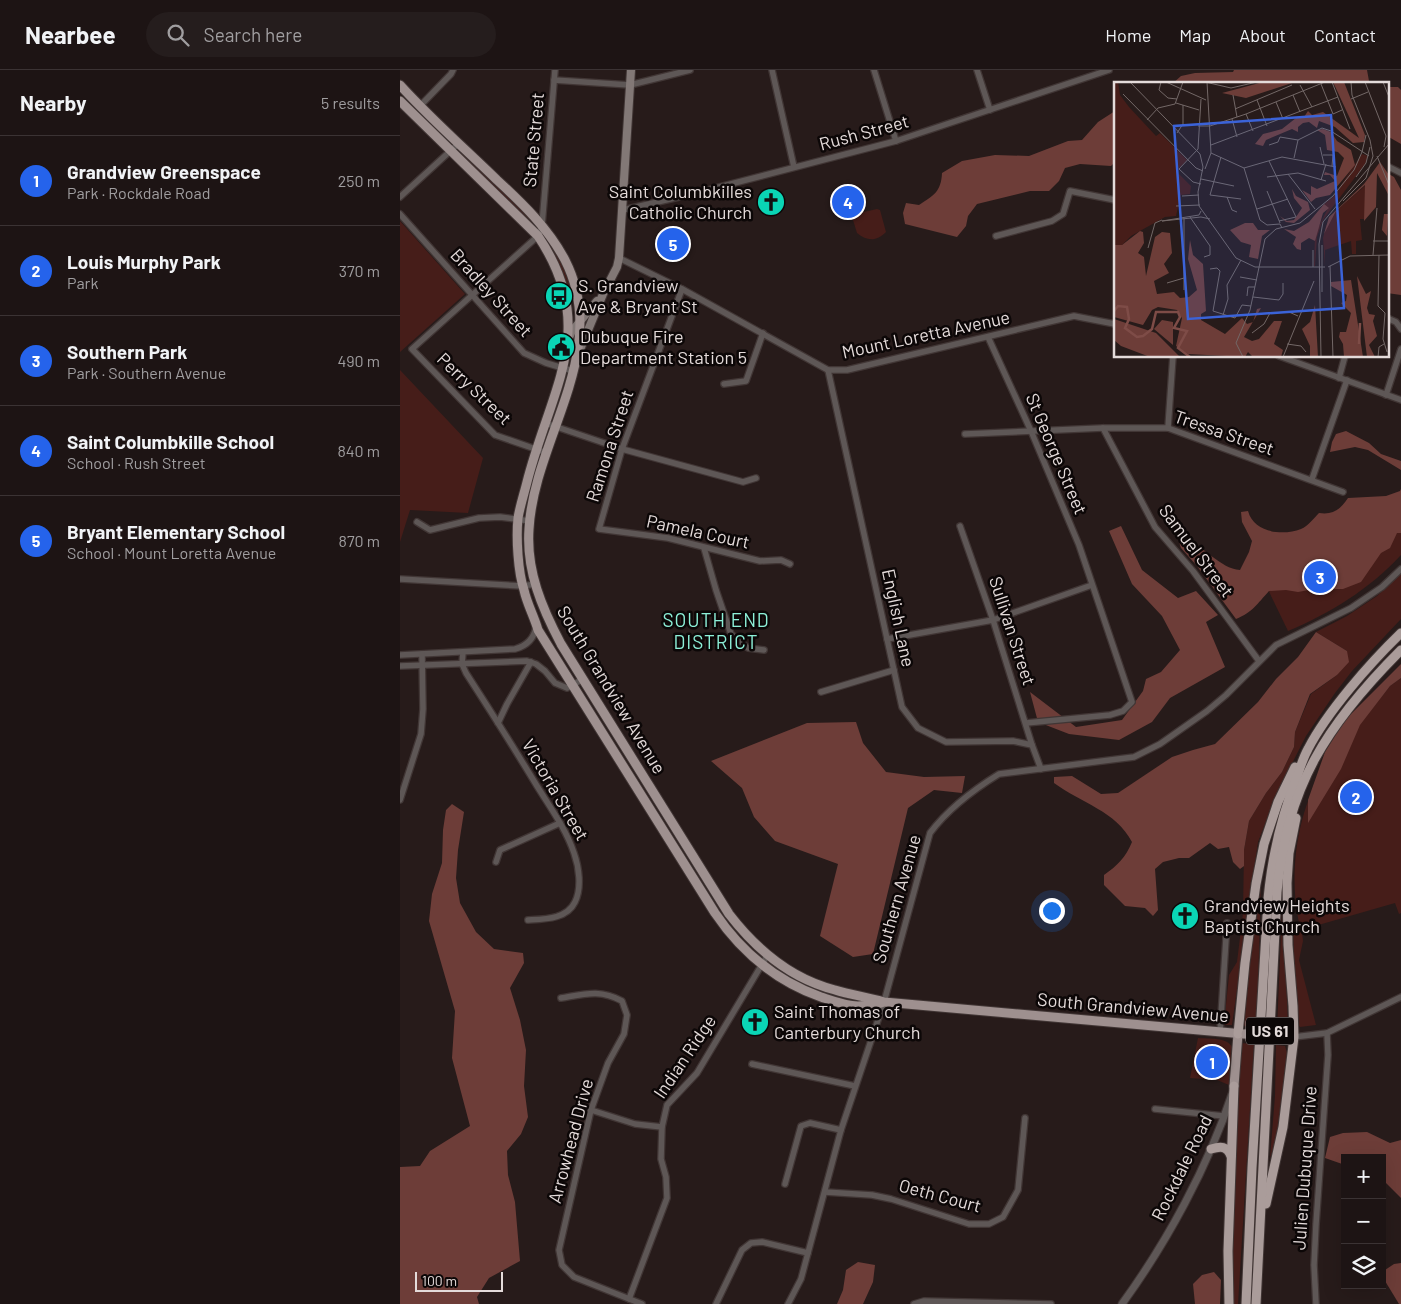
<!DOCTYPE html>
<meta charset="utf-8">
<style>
body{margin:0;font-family:Barlow,sans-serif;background:#251d1d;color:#f1f3f6}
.controls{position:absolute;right:15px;bottom:15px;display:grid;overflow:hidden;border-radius:0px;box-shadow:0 5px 20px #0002}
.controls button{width:45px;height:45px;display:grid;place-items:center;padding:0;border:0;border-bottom:1px solid #3b3334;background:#1d1414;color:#f1f3f6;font:25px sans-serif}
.scale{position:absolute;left:15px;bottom:12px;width:88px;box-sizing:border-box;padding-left:5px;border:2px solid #e4dbda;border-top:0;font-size:14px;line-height:18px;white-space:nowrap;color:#e4dbda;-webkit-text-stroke:4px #0c0707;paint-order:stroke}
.you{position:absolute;left:651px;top:840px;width:18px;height:18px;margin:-12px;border:4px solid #fff;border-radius:50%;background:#1a73e8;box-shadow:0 0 0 8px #1a73e833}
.badge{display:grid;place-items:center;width:32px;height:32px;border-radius:50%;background:#2563eb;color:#fff;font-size:16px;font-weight:700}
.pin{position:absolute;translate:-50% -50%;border:2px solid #fff;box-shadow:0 1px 5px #0006}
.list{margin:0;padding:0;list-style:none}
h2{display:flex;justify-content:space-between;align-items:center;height:65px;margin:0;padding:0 20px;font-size:21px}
h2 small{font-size:16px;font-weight:400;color:#a09ea0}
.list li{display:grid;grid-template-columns:32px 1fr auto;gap:15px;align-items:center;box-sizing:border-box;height:90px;padding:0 20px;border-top:1px solid #3b3334}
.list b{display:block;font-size:19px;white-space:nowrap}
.list p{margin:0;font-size:16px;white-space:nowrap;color:#a09ea0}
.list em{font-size:16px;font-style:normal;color:#a09ea0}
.icon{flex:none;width:28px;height:28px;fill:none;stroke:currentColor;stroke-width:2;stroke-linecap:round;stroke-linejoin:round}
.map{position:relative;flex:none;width:1001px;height:1234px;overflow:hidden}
header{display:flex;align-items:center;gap:30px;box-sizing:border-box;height:70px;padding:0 25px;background:#1d1414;border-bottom:1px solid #3b3334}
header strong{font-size:24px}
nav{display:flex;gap:28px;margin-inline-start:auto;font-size:18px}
.search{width:350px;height:45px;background:#251d1d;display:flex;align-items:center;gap:12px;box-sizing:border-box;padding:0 18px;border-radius:28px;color:#a09ea0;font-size:19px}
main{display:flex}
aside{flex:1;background:#1d1414}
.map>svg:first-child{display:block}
.green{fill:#461d19}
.forest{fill:#6d3d38}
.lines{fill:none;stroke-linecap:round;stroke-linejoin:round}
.minor-casing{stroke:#413635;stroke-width:8}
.tertiary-casing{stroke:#413635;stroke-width:9}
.secondary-casing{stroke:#413635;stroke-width:10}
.primary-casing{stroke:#413635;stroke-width:11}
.trunk-casing{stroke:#413635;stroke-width:11}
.minor{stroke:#5e5756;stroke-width:5.5}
.tertiary{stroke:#5e5756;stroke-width:7}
.secondary{stroke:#827876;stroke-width:8}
.primary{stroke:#9e908f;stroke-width:9}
.trunk{stroke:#aa9c9a;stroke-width:9}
.primary-bridge-casing{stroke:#413635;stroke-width:11;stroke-linecap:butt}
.primary-bridge{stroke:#9e908f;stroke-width:9}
.labels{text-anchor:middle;stroke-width:5;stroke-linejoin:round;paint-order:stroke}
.shield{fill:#0c0707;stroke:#a39b9b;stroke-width:1}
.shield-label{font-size:16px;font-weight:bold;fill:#e4dbda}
.street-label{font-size:18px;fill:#e4dbda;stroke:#0c0707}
.poi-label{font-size:18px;fill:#e4dbda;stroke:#0c0707;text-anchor:start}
.neighbourhood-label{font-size:19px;letter-spacing:1px;fill:#8df0d8;stroke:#0c0707}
.inset-river{fill:none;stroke:#7e4c47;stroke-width:2.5}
.inset-road{fill:none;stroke:#736867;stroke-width:1}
.view{fill:#3b63d8;fill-opacity:0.15;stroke:#3b63d8;stroke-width:2.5}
.inset-edge{fill:none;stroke:#e4dbda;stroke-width:2.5}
</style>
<header>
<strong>Nearbee</strong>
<div class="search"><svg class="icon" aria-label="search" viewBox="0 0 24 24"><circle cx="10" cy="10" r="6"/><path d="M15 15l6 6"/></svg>Search here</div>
<nav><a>Home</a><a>Map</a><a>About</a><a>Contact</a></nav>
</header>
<main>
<aside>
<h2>Nearby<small>5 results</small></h2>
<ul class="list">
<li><span class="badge">1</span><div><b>Grandview Greenspace</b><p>Park · Rockdale Road</p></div><em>250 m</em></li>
<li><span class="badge">2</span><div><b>Louis Murphy Park</b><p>Park</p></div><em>370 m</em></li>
<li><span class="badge">3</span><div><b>Southern Park</b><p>Park · Southern Avenue</p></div><em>490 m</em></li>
<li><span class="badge">4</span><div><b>Saint Columbkille School</b><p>School · Rush Street</p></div><em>840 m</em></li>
<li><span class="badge">5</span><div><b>Bryant Elementary School</b><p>School · Mount Loretta Avenue</p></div><em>870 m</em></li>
</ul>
</aside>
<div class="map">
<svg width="1001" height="1234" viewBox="0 0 1001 1234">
<rect width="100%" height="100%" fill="#271b1a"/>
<g class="green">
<path d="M62,82L135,153L134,155L62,86L61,84Z"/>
<path d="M477,139L480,140L486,162C476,172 467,171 457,163L453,150L455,144Z"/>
<path d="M0,151L65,224L0,282Z"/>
<path d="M147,167C160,185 170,207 174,230H170L163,206L146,172L145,169Z"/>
<path d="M0,300L83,388L68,443L10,440L0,472Z"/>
<path d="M1001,458V485C971,518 929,544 888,561L861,505Z"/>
<path d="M1001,503V549L952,601L935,623L906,666L878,721L858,772L832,955H824L829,905L837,892L843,843L844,780L849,751L866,723L882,702L894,677L895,662L911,624L937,605L947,581L916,562L947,546L977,526Z"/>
<path d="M1001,608V843L999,844L995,833L901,860C888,814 895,750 919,707C924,697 933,688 940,679C957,658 973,637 990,616Z"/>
<path d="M861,809L857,957H847L842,954Z"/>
<path d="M882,840H883L888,954L886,960L877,959Z"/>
<path d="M893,859L902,863L903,871L899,890L916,955L900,957L897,953Z"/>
<path d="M798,968C809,969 827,967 832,977L829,1015L817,1010L790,1008Z"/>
<path d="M840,973L854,974L838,1234H832C831,1147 835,1060 840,973Z"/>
<path d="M876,975L885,976L887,983C884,1019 883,1054 870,1088L875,1026Z"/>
</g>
<g class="forest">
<path d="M834,0H967L969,11L975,14H772L781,6L795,3L833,2Z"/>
<path d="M987,17H998L1001,20V74L987,66Z"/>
<path d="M715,41V92L711,96L680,94L665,98L659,111L649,121H630L577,134L568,146L566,156L557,167L505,154L503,143L506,133L519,135C534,125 541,122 542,103L562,91L595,85L629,86L668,71L682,70L698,52Z"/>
<path d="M987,103L994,107L1001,120V225L987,223Z"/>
<path d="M946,361L969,373L981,384L1001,391V400L968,380L955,377L930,382L932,372L936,364Z"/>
<path d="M1001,419V463H997L990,478L981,483L961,512L943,519H914L898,522L886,520L869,521C857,534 853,542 836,549L797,496L781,478L779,472L782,468C803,474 820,499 840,500L849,482L852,471L842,452L841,442L848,441C854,463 883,466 901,459C908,456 914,448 919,443C933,445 940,440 948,428L986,426L1000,421Z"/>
<path d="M721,456L742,500L778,528L796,521L818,545L806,552L825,597L770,628L752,652L719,670L669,664L638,652L630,622L676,657L722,650L743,621L746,609L761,602L780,580L762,546L732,514L709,461Z"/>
<path d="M916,562L947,581L949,592L937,605L910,624L895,662L894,677L882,702L866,723L849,751L844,780V796L840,799L833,792L829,777L818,779L810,773L789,788H779L763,792L755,799L758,840L753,846L745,838L725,836L704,815V805C717,796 726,787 732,772C716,741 681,733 654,713V707L672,706L701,724L718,723L772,687L793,680L815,674L858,632L876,609L898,587Z"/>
<path d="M1001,594V608L990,616L960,655L941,699L908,753V730L925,682L945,650Z"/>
<path d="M456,652L463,673L486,702L524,707L565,706L562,723L534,720L508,738L473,884L453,887L420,866L438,794L375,771L354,747L342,718L311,691L407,653Z"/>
<path d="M52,734L64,742L58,780L56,808L60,833L76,862L94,879L123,883L124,893L110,918L120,950L126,980L124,1016L128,1047L121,1064L107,1081L108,1105L115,1132L120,1191L89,1208L77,1227L79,1234H0V1097L20,1096L30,1081L70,1056L52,988L55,941L29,851L32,824L42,793L43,760L46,740Z"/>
<path d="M967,1062L990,1073L1001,1070V1128L982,1109V1088H945V1095L925,1088L930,1067L943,1063Z"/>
<path d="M458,1192L475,1195L473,1212L463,1234H437L443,1220L446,1200Z"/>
<path d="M1001,1193V1234H999L982,1206V1202L994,1194Z"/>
<path d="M814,1202L821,1210L820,1234H795L793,1214L802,1205Z"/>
</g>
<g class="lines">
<defs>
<g id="minor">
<path d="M372,0L394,97"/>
<path d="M474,0L496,71"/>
<path d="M577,0L590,40"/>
<path d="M154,10L230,15L290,0"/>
<path d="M19,37L51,4L53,0"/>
<path d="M987,96L1001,103"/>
<path d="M0,127L59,73"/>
<path d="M223,140L296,123L496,71L709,0"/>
<path d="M0,144L124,283L146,293L173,301"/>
<path d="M596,166L652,151L663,144L670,121L715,130"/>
<path d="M219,188L282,219L428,300H447L674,246L715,254"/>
<path d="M282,219L222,379L199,459L268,468L360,491L381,490L390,494"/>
<path d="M987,248L996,252L1001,259"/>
<path d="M588,267L631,361L679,475L732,632L723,641L710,645L626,653"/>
<path d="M879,286L1001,330"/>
<path d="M428,300L502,637L518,658L546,672L613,671L632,675L641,699"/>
<path d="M939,308L945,286"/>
<path d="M324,314L346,311L363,263"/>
<path d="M986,325L1001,279"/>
<path d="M145,353L222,379L343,412L356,408"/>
<path d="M703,358L755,457L793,501L859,591"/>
<path d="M768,358L773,286"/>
<path d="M565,364L703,358H768L943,422"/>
<path d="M147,383L95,365L12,279L138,166L142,155L155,0"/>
<path d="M912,409L947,310"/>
<path d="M17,452L30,460L79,448L100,447L130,451"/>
<path d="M560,456L593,550L632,675"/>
<path d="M304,478L316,520L331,564L348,578L364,580"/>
<path d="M0,509L123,516L135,514"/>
<path d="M487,569L593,550L692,515"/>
<path d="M63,582L62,594L66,603C90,640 114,678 137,716C150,737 166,759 174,783C179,797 182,818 175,832C167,849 145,849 128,850"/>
<path d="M0,585L115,579C126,576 134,569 136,557"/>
<path d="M0,596L127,591L136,594L145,601L155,613L167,618L183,609"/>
<path d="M421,622L494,600"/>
<path d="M98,653L107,634L131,592"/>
<path d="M0,730L21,664L23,639L22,584"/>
<path d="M96,792L100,780L160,753"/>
<path d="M161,928C185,924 200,919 222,931L227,945L224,964L208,993L191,1040L159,1180L162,1195L174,1207L242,1234"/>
<path d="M820,962L827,853"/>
<path d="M894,967L927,963L1001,927"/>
<path d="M352,994L455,1016"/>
<path d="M755,1039L824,1046"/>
<path d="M191,1040L235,1054L262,1057"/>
<path d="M385,1114L401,1056L410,1053L441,1060"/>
<path d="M425,1122L472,1125L491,1129L569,1154H589L603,1147L618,1120L625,1048"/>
<path d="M229,1229L267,1128L266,1107L261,1089L262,1057L267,1035L297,1003L367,886"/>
<path d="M316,1234L342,1180L351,1173L362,1172L408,1183"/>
<path d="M388,1234L401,1209L441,1060L484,932L530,763C548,739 573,720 599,704L734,687L760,674L807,641L826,625L876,575L951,538L982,517L1001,499"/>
<path d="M514,1234L524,1231L651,1234"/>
<path d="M916,1234L914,1195L916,1154L928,985L927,963"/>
</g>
<path id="tertiary" d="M722,1234C767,1172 808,1097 832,1024"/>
<g id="secondary">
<path d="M168,270L172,261L197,231"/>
<path d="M179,282L203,224L217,197L219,188L231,0"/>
</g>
<g id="primary">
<path d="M0,15C30,48 64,78 97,110C123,134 148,158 165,190C212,282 134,368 129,459C126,501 142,538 161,574L329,844C356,879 391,909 435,920C451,925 467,927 484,932L844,964"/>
<path d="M0,31L138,166C200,258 151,318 127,412C124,424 120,436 118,448C116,468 118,502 124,520C127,534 134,546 138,560L315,843C342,883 376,911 421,927C433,931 446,936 458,936C466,936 474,934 481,933"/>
<path d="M834,1016L838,964"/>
</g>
<g id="trunk">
<path d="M838,964L845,893L856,814L864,774L878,732L895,697"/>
<path d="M811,1079C821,1076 827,1076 831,1086"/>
<path d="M866,1134L883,1057L894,967L893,936L888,875L887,813L889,783L896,748"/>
<path d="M829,1234L828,1181L834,1016"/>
<path d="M846,1234L852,1098L868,829C872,786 881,747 897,707C900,698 903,688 908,679C927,642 970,593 1001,563"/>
<path d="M856,1234L877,822C886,716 928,653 1001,580"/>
</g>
</defs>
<use href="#minor" class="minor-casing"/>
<use href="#tertiary" class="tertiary-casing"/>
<use href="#secondary" class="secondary-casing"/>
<use href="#primary" class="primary-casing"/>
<use href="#trunk" class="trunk-casing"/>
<use href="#minor" class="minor"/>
<use href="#tertiary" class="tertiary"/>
<use href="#secondary" class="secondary"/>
<use href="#primary" class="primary"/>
<use href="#trunk" class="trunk"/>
<defs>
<path id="primary-bridge" d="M846,964L885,967"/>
</defs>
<use href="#primary-bridge" class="primary-bridge-casing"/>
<use href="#primary-bridge" class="primary-bridge"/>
</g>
<defs>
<symbol id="church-disc" viewBox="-11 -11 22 22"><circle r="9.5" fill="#0ad5b5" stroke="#0c0707"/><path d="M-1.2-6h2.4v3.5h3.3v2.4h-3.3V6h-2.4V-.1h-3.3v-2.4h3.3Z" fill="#111"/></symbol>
<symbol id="bus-disc" viewBox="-11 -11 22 22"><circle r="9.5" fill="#0ad5b5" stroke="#0c0707"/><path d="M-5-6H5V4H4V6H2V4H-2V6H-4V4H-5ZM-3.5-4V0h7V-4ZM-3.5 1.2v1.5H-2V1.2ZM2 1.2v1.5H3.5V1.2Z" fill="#111"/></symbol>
<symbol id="civic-disc" viewBox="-11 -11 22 22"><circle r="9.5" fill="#0ad5b5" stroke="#0c0707"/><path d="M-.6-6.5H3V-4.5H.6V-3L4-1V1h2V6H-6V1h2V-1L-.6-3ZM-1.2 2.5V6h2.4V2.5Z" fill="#111"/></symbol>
</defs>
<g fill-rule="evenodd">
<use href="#church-disc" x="355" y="116" width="32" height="32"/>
<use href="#bus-disc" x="143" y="210" width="32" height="32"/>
<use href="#civic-disc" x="145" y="261" width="32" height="32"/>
<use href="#church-disc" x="769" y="830" width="32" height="32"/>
<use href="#church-disc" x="339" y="936" width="32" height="32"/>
</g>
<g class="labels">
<rect class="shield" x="846" y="947.5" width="48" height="27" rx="4"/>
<g class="shield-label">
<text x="870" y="967">US 61</text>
</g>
<g class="street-label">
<text transform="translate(464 63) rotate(-15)" y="6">Rush Street</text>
<text transform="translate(134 70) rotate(-85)" y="6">State Street</text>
<text transform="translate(91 223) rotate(48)" y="6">Bradley Street</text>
<text transform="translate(526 265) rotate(-12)" y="6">Mount Loretta Avenue</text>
<text transform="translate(74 319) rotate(44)" y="6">Perry Street</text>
<text transform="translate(824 363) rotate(19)" y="6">Tressa Street</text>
<text transform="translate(210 376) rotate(-72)" y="6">Ramona Street</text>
<text transform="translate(656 384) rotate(67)" y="6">St George Street</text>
<text transform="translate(298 462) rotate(12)" y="6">Pamela Court</text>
<text transform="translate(796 481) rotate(53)" y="6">Samuel Street</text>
<text transform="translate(498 548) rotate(78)" y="6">English Lane</text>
<text transform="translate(612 561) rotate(72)" y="6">Sullivan Street</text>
<text transform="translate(211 620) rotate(59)" y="6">South Grandview Avenue</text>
<text transform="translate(155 720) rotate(60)" y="6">Victoria Street</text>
<text transform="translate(497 829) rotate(-74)" y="6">Southern Avenue</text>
<text transform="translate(733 938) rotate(5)" y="6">South Grandview Avenue</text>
<text transform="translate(285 987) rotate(-56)" y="6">Indian Ridge</text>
<text transform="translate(171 1071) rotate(-75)" y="6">Arrowhead Drive</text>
<text transform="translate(782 1098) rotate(-64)" y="6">Rockdale Road</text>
<text transform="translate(905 1098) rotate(-86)" y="6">Julien Dubuque Drive</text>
<text transform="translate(540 1126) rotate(15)" y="6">Oeth Court</text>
</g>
<g class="poi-label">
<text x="352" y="128" text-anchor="end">Saint Columbkilles<tspan x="352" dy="21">Catholic Church</tspan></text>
<text x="178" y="222">S. Grandview<tspan x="178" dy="21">Ave &amp; Bryant St</tspan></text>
<text x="180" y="273">Dubuque Fire<tspan x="180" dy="21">Department Station 5</tspan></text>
<text x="804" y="842">Grandview Heights<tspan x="804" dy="21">Baptist Church</tspan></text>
<text x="374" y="948">Saint Thomas of<tspan x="374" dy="21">Canterbury Church</tspan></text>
</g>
<g class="neighbourhood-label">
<text x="316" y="557">SOUTH END<tspan x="316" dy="22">DISTRICT</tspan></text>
</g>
</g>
<g transform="translate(714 12)">
<rect width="275" height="275" fill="#271b1a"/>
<path d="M0,0H4L6,13L15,25L42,54L46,51L73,78L62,89L77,104L76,112L67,113L62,134L51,135L17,154L8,163H0ZM248,72L254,74L251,82L209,138L203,155L201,184H200L201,152L213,128L210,122L219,115ZM252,103L258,116L251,137H246L248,158L242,159V172H238L237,159L211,168V184L209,156L212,144L222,129Z" fill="#461d19"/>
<path d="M149,0H181L132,16L108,11ZM219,0H230L251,53L250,60L239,61L221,45L205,39L203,46L195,40L189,41L184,45V50L178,47L152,58L149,64L141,62L149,52L168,47L182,36L190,35L194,29L198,33L209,30L245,56ZM209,47L217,50L223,59L237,68L241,83L216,113L202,116L197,120L188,108L197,113V104L203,107L221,99L216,93H210L211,90L223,94L230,76L224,70L213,68L211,53L203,48ZM266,80L275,93V114L263,91L262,125L250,139L251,103L222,129L210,152L215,135L250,102ZM178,107L182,114L194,120L196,128L180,141L172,140L166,134L173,139L180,138L188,126L180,116ZM210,122L215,126L209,131L201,159L195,156L187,161V168L183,167L179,162L182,155L170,147L180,149L195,140ZM270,132H274L273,154L268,148ZM131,141H139L144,148H156L148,154L144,177L135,175L137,163L127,160L116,148ZM26,149L29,150L30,161L24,171L30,175L32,194L41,155L48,150L56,151L58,171L50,182L55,191L40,199L43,212L60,210L66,216L75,215L83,208L74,177L76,158L79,173L89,182L92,229L87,232V238L111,252L128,236L133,242L139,240L143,227L147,226L130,255L138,259L145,257L160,239H168L160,262L169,268L167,275H139L134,270L131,275L74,272L62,264L68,236L63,228L44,225L38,228L29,243L0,235V163H8ZM243,194L252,212L257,209L253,226L255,232L261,233L259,239L263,254L255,263L261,275H253ZM237,198L249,275H230L229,262L225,255L226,250H232L237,231L227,221L232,219L233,213L217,204V200ZM201,223L204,275H196V264L188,247L196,240ZM0,237L42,251L66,275H36L7,264L0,258ZM48,238L59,240V263L40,247Z" fill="#6d3d38"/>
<path class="inset-river" d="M0,229L4,224L13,225L15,237L11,246L23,255L29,254L38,247L42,230H64L66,235L60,246L73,249L64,266L76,275M245,262L246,241"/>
<path class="inset-road" d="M16,0L86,72L89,85L84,110L85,124L122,176L141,185H211M47,0L45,8L54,16L63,17M52,0L92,18M91,0L117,6L143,0M218,0L236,47M251,0L272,54L270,65M269,0L275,15M207,2L219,32L228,28M186,3L198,25M9,12L82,86L89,89M119,13L123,35M179,13L186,30M237,17L254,10M143,18L153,44M162,20L169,37M62,21L85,28M121,27L178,3M132,32L139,49M118,37L123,55M33,38L44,26L61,22L69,0M84,44H96L132,32L211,0M63,51L69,42V23M97,63L224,15M155,63L164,60L166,55L184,58M206,65L210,82M248,70L252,53M97,71L130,86L168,75L222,85M209,73H219L218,84M263,74L275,103M107,75L96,113L127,117M180,76L184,58L208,46L217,49L255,74M155,79L182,135L165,139M130,86L146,138L153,143L166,142L168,146M91,87L97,71L93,0M174,92L201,127M153,95L184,91L212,99M242,95L252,81L256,65M87,97L120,104M207,98L212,82M87,102L79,100L65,87L84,67L87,17M153,109L166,141M68,114L85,113M113,115L118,128L123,130M229,119L252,96L259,74L256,58L238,13L237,0M62,124L86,123M143,127L174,117M87,129L85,133L48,139L87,135L96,137M76,135L96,164V173L90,175M70,136V208M259,159H275M208,163V210M34,166L41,141L48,138M199,168V185M259,173L263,126M265,173L264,224L271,231L269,257L273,270M216,184L219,275M214,185L236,174L275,173M96,187L103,186L106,189L99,229L121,236L128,223L137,224M126,195L143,198M53,201L70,196M133,214L134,205H141M139,215L165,218L169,212V201M109,233L114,217L113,203L127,178M138,251L150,242L156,231L175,230L184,234M173,262L187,264L192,270M129,275L122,261L136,228L151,157L162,147L186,141L219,114L240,88L248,70M169,275L200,199M207,275L205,162L209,140L275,62M264,275L265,265L270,262"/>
<path class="view" d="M217,33L230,226L74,237L60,44Z"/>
<rect width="275" height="275" class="inset-edge"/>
</g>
</svg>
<div class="controls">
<button>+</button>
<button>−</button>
<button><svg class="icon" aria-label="layers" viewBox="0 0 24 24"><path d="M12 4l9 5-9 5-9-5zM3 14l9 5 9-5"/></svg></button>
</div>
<div class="scale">100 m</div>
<div class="you"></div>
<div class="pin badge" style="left:812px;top:992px">1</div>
<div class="pin badge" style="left:956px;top:727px">2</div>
<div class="pin badge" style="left:920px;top:507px">3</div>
<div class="pin badge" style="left:448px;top:132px">4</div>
<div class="pin badge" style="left:273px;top:174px">5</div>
</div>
</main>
